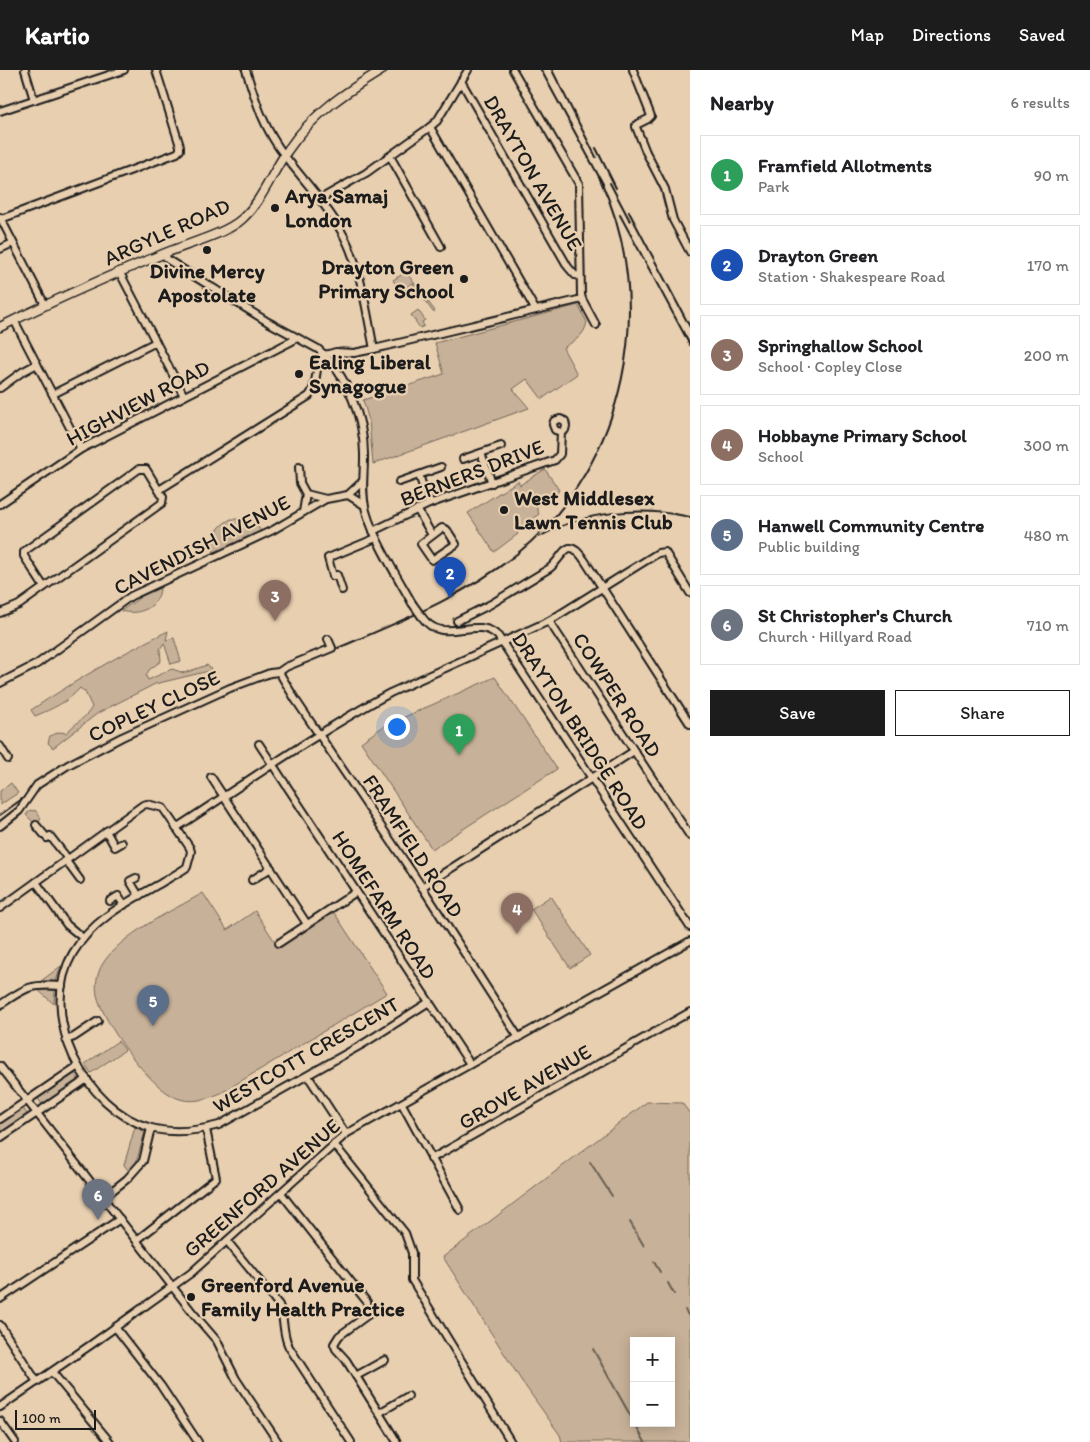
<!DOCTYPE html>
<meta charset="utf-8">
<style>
body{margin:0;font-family:Itim,sans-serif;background:#f2f2f2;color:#202124}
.controls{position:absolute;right:15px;bottom:15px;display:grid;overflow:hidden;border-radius:0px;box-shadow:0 2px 12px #0003}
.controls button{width:45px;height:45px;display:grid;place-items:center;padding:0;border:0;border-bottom:1px solid #e0e0e0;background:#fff;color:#202124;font:25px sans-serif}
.scale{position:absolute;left:15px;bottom:12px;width:81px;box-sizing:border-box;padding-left:5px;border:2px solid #1c1c1c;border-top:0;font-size:14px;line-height:18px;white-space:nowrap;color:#1c1c1c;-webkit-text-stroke:4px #e8cfb0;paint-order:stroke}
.you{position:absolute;left:396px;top:656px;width:18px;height:18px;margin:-12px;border:4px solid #fff;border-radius:50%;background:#1a73e8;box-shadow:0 0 0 8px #1a73e833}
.badge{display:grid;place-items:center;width:32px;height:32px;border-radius:50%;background:#1c1c1c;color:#fff;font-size:16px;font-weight:700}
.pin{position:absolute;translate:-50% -41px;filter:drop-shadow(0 1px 2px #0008)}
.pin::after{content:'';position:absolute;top:26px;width:18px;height:15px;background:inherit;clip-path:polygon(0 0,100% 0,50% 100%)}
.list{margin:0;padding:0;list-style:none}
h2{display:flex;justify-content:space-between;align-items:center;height:65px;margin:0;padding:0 20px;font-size:21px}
h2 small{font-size:16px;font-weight:400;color:#757577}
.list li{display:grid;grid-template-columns:32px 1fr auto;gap:15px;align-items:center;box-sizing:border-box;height:80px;margin:0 10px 10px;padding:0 10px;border:1px solid #e0e0e0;border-radius:0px}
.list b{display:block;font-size:19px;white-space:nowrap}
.list p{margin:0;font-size:16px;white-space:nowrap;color:#757577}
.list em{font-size:16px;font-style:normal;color:#757577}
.actions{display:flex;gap:10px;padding:15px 20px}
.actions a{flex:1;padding:11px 0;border:1px solid #1c1c1c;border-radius:0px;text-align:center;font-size:18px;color:#1c1c1c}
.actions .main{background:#1c1c1c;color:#fff}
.map{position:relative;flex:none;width:690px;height:1372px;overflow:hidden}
header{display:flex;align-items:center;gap:30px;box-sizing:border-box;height:70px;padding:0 25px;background:#1c1c1c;color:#fff}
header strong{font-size:24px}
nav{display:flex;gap:28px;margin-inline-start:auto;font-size:18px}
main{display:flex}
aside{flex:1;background:#fff}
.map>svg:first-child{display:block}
.green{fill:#c7b198;stroke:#72665a;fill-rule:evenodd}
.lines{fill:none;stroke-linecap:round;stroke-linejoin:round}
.stream{stroke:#685e53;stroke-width:2}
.minor-casing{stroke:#1c1c1c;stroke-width:10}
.major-casing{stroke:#1c1c1c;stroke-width:11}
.minor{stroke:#e8cfb0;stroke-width:6}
.major{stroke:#e8cfb0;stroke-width:8}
.rail{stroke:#1c1c1c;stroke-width:2}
.minor-bridge-casing{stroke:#1c1c1c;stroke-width:10;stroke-linecap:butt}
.minor-bridge{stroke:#e8cfb0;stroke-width:6}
.poi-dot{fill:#1c1c1c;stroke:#e8cfb0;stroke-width:2}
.labels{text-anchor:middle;stroke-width:4.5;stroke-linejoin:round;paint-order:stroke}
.street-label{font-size:21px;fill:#1c1c1c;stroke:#e8cfb0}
.poi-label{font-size:21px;font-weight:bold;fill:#1c1c1c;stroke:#e8cfb0;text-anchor:start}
</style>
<header>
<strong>Kartio</strong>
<nav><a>Map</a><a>Directions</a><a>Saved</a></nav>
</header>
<main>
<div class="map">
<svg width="690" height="1372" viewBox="0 0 690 1372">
<rect width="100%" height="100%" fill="#e8cfb0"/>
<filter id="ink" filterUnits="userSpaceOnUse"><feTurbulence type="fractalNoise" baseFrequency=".02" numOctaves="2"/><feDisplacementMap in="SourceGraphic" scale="10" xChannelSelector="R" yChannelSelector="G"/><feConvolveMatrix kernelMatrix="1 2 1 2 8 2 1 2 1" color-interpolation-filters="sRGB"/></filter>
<g filter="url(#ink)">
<g class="green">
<path d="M406,202L435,241L433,242L412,213L403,220L406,225L401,229L400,228L403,226L393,210Z"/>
<path d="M578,235L587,252C584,267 575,270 563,278L577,304L542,329L527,309L513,319L529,338L373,394L369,351L363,330L444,304L435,273Z"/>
<path d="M418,240L425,250L422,252L424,256L420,258L411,245Z"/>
<path d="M545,399L559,420L556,424L536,437L539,444L516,460L518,464L494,482L468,443L518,411L520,415Z"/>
<path d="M231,449C243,449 254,449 261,461L214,483C210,468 217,456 231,449Z"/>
<path d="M160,518C159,538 138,546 121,541L142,526Z"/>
<path d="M168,561L166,570L174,568L181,591L171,594L164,573L160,579L161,591L149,600L146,606L148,610L172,599L184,603L207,595L211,599L209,601L155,614L98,643L53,678L48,673L50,666L60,662L66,663C74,654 87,647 92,637L85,622L80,618C68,632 52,639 35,646L31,640C75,611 120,584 168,561Z"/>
<path d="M495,607L557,699L432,779L361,672L384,656Z"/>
<path d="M11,713L18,723L0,735V721Z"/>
<path d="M30,740L33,741L35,740L41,748L39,752H33L26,745Z"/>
<path d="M203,823L227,860L255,841L279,878L333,841L387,923L221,1023C207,1029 191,1034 177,1028C150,1018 103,953 97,925C95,915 97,904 102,895C120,864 172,841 203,823Z"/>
<path d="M551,826L590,885L570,898L531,839Z"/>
<path d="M61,896L56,911H41Z"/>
<path d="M38,920H55L54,934Z"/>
<path d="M118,971L125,980L91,1003L85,994Z"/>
<path d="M74,1002L80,1011L43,1036L37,1027Z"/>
<path d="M647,1032L682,1033L690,1044V1372H562L560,1365L521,1310L443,1187ZM634,1271H671V1353H634Z"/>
<path d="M22,1037L28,1045L0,1064V1052Z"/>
<path d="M135,1057L145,1062L136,1093L129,1101L124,1095Z"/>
</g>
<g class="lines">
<g class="stream">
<path d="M590,1092L612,1126"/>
<path d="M630,1152L644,1176"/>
<path d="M654,1192L660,1202"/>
<path d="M668,1213L674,1224"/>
<path d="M685,1240L690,1248"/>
<path d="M593,1279L634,1352"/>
<path d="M634,1353L645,1372"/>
</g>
<defs>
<g id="minor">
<path d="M25,0L34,30"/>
<path d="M246,0C256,32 264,59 285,86C303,110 325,132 340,159C361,194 366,240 374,279"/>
<path d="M513,0L579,114L581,225L582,229L596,255"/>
<path d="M633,0L651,46L648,49L636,55V57L646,82L665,119L673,150L690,182"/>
<path d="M461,11L568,197L575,205L580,206"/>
<path d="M0,41L124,0"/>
<path d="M430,57L535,239"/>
<path d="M390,86L441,177"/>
<path d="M320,129L366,103L430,57L437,51L468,0"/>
<path d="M0,147L45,235"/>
<path d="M1,149L177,83L180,80V76L156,0"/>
<path d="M0,179L13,173"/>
<path d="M164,184L168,190L268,252L318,279C347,304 365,350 364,388C364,406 361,423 366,441C374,470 397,506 412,533"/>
<path d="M120,203L184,326"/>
<path d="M14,250L81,379"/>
<path d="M325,285L336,282L354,283L374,279L582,229"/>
<path d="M0,318L22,302L37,294"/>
<path d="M53,324L156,272"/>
<path d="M481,383L492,413"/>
<path d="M463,389L501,376"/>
<path d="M299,397L300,413L306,424L303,442"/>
<path d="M419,405L429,434"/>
<path d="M399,412L441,397"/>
<path d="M159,420L309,326C319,314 313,296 324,284"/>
<path d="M306,424L326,429"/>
<path d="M348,425L362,412"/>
<path d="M0,434L81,379L292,271L295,267"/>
<path d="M417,439L432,465"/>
<path d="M442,458L447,460L456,474L432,490L421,474Z"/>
<path d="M373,461L429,434L555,390L560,384L561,362L565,360L566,356L565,351L560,349L554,351L553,355L555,360L561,362"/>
<path d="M342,520L337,505L333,506L328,488L376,468"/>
<path d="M0,543L19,535L162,433L163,427L146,399H139L26,480L24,482V486L44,517"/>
<path d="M422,547C443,577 475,544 498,566L690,857"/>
<path d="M457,551L491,534L550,498C565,485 567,464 585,491L690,654"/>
<path d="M549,551L690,766"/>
<path d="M279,602L295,629L422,817L519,968"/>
<path d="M0,613L37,594L131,526L273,460L326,429L348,425L364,435"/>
<path d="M259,674L470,994"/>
<path d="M0,676L8,689"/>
<path d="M211,707L307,854"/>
<path d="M36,755L47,768L50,766L68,789"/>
<path d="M0,756L19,741L37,715L68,695L122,667L230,618L270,603L279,602L286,597L332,578L328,569"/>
<path d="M176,758C247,712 316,663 390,623L549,551L658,483L665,482L690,523"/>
<path d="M106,761L115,777L122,773"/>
<path d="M66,791L80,810"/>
<path d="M136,808L130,811L139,826"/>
<path d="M252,810L271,798"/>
<path d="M36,812L67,855L83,868"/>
<path d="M422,817L634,681"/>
<path d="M110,831L118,826L124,835"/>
<path d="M0,838L143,735L147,734L163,738L190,778L191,782L187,797C179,803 169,808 161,813C128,832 93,849 73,883C37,945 84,1039 151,1058C174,1064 197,1061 219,1055L363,974L429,932"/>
<path d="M279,873L356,822"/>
<path d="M0,935C26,917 30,914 62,916"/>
<path d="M66,970L74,967L98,951"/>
<path d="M0,996L193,1243L217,1271L236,1309L278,1372"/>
<path d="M308,1006L346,1064"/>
<path d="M402,1034L460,1140"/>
<path d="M0,1049L78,996"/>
<path d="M0,1068L87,1009"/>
<path d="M334,1074L405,1163L412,1183V1210L511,1372"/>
<path d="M431,1089L690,942"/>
<path d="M281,1123L367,1232L369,1244L339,1266L334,1274L336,1279L346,1290L397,1372"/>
<path d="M103,1128L127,1109L143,1091L151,1058"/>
<path d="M137,1170L216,1108L206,1059"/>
<path d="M227,1171L279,1235C285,1248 282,1264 289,1277L351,1372"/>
<path d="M0,1229L120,1149"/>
<path d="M0,1255L37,1312"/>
<path d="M115,1257L161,1316L198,1372"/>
<path d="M52,1302L110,1372"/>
<path d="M356,1306L385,1290"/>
<path d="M0,1337L92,1274L191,1203L346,1064L690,871"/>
<path d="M379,1343L408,1326"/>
<path d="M0,1351L15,1372"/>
</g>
<path id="major" d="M0,257C53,231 108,206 163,184C184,175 226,164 242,149C263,130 272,102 288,80C312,44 346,22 382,0"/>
</defs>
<use href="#minor" class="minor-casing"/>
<use href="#major" class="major-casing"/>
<use href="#minor" class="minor"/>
<use href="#major" class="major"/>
<g class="rail">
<path d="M541,0L603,114"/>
<path d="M552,0L596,87"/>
<path d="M596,78L616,118"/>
<path d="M610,113L630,151"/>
<path d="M629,142L690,257"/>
<path d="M620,145L690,275"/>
<path d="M539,467C585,441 639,436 690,447"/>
<path d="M338,578C401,551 465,526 518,483C626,394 659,234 600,109"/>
<path d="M0,745L22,729"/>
</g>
<defs>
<path id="minor-bridge" d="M412,533L422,547"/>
</defs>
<use href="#minor-bridge" class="minor-bridge-casing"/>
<use href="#minor-bridge" class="minor-bridge"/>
</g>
</g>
<g class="poi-dot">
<circle cx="275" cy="138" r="5"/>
<circle cx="207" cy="180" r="5"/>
<circle cx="464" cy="209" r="5"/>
<circle cx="299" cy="304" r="5"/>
<circle cx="504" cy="440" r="5"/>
<circle cx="191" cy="1227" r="5"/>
</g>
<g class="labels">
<g class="street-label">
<text transform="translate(533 103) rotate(60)" y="7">DRAYTON AVENUE</text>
<text transform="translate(167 162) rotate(-24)" y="7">ARGYLE ROAD</text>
<text transform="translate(138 333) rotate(-28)" y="7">HIGHVIEW ROAD</text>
<text transform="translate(472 403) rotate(-21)" y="7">BERNERS DRIVE</text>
<text transform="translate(202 475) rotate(-27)" y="7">CAVENDISH AVENUE</text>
<text transform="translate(617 625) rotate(57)" y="7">COWPER ROAD</text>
<text transform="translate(154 636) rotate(-25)" y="7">COPLEY CLOSE</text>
<text transform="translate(580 661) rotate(57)" y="7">DRAYTON BRIDGE ROAD</text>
<text transform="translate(413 776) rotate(57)" y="7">FRAMFIELD ROAD</text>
<text transform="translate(384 835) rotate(57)" y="7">HOMEFARM ROAD</text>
<text transform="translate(306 985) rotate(-30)" y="7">WESTCOTT CRESCENT</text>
<text transform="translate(525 1017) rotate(-30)" y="7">GROVE AVENUE</text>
<text transform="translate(262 1118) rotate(-41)" y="7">GREENFORD AVENUE</text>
</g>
<g class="poi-label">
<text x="285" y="133">Arya Samaj<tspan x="285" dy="24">London</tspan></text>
<text x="454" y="204" text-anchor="end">Drayton Green<tspan x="454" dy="24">Primary School</tspan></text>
<text x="207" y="208" text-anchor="middle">Divine Mercy<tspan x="207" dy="24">Apostolate</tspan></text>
<text x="309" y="299">Ealing Liberal<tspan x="309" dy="24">Synagogue</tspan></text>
<text x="514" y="435">West Middlesex<tspan x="514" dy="24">Lawn Tennis Club</tspan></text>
<text x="201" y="1222">Greenford Avenue<tspan x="201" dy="24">Family Health Practice</tspan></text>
</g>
</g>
</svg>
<div class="controls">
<button>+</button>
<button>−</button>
</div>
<div class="scale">100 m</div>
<div class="you"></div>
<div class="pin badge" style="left:459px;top:685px;background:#2e9e5b">1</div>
<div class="pin badge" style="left:450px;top:528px;background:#1a4fb4">2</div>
<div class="pin badge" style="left:275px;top:551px;background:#8d6e63">3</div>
<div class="pin badge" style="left:517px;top:864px;background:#8d6e63">4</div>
<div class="pin badge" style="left:153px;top:956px;background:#5c6f8a">5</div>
<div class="pin badge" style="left:98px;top:1150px;background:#6b7280">6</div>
</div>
<aside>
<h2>Nearby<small>6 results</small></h2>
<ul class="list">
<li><span class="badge" style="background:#2e9e5b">1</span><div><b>Framfield Allotments</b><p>Park</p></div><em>90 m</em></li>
<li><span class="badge" style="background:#1a4fb4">2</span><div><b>Drayton Green</b><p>Station · Shakespeare Road</p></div><em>170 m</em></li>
<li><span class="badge" style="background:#8d6e63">3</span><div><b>Springhallow School</b><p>School · Copley Close</p></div><em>200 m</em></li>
<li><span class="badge" style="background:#8d6e63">4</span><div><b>Hobbayne Primary School</b><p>School</p></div><em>300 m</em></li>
<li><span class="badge" style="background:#5c6f8a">5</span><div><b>Hanwell Community Centre</b><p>Public building</p></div><em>480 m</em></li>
<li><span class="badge" style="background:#6b7280">6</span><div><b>St Christopher's Church</b><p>Church · Hillyard Road</p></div><em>710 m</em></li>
</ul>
<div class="actions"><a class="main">Save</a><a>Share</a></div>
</aside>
</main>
